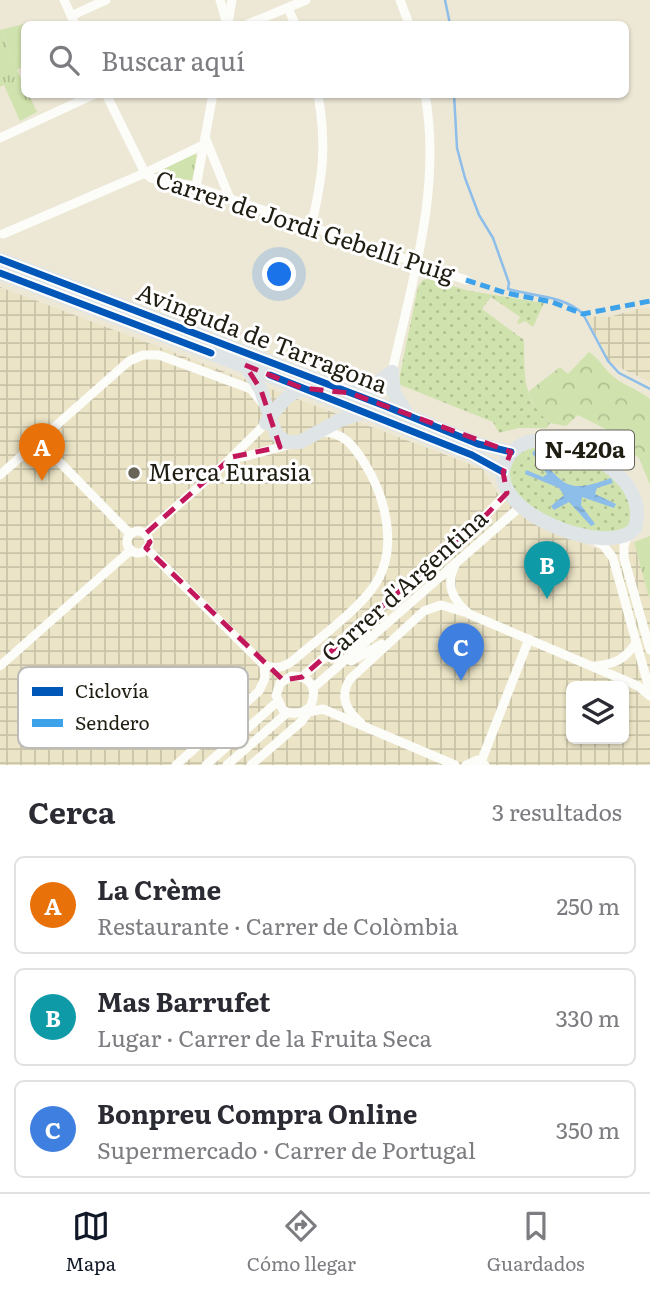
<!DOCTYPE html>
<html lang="es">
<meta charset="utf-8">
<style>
body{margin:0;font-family:Literata,serif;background:#f2f2f3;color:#2b2b33}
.controls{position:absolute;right:21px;bottom:21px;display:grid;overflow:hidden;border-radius:10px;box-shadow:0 2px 5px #0004}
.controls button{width:63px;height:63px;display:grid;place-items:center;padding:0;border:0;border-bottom:2px solid #e1e1e2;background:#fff;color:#2b2b33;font:35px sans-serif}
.you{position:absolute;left:280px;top:275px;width:24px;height:24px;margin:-18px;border:5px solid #fff;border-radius:50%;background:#1a73e8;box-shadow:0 0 0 10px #1a73e833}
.badge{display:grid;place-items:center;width:46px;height:46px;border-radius:50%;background:#111827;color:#fff;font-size:23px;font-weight:700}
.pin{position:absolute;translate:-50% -58px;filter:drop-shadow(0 2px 4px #0008)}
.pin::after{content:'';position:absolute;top:37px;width:24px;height:21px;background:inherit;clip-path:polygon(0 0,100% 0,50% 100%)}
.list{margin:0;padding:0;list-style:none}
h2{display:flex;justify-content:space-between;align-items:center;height:91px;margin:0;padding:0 28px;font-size:30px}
h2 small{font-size:23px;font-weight:400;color:#7c7c81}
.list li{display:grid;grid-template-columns:46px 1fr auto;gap:21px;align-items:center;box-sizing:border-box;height:98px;margin:0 14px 14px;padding:0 14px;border:2px solid #e1e1e2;border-radius:10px}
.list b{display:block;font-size:26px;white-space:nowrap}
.list p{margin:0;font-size:23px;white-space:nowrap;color:#7c7c81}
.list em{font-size:23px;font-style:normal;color:#7c7c81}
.icon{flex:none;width:38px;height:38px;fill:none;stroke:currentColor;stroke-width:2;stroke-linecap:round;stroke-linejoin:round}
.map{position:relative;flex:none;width:650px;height:765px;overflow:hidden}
.search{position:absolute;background:#fff;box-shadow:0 2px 5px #0004;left:21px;right:21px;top:21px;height:77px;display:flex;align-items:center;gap:18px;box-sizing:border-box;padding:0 24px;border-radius:10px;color:#7c7c81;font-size:26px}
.sheet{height:427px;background:#fff}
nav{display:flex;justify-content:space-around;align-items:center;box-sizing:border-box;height:98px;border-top:2px solid #e1e1e2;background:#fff;font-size:19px;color:#7c7c81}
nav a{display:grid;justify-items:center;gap:4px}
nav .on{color:#111827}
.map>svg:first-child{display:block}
.industrial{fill:url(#industrial-grid);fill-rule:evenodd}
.grass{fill:url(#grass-dots)}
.forest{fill:url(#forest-crowns)}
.park{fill:url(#park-tufts)}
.pitch{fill:#d0e2ad}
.water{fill:url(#water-ripples)}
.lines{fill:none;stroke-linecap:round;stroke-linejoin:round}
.stream{stroke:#8dbde9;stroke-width:2.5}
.minor{stroke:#fcfcf9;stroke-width:9}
.primary{stroke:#dfe5e6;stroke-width:14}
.quiet{stroke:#3da2ea;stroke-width:5;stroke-dasharray:10 5;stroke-linecap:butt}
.cycleway-casing{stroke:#fff;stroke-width:11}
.cycleway{stroke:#0057b8;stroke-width:7}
.marked{fill:none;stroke:#c2185b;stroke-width:5;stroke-dasharray:14 9;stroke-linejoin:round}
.poi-dot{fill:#686457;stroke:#fff;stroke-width:2.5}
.labels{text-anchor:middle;stroke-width:6;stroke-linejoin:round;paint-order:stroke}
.shield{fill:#fff;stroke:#636159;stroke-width:2}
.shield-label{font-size:23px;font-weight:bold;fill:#201d12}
.street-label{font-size:24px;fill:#201d12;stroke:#fff}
.poi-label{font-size:24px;fill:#201d12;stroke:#fff;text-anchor:start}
.key{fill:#fff;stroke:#bcbbb8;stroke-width:2}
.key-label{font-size:19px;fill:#201d12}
</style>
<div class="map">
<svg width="650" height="765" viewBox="0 0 650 765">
<defs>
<pattern id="industrial-grid" width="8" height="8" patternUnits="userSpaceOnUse" patternTransform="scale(1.75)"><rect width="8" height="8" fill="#ebe4c6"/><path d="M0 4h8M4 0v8" fill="none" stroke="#c9c3a9"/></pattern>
<pattern id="grass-dots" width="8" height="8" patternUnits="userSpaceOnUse" patternTransform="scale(1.75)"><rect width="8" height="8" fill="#d0e2ad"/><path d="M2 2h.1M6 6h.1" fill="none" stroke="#b2c194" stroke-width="1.8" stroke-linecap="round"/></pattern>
<pattern id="forest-crowns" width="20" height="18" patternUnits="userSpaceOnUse" patternTransform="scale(1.75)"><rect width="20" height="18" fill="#d0e2ad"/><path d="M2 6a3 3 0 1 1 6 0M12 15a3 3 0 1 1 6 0" fill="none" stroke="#b2c194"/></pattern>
<pattern id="park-tufts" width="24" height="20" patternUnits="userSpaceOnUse" patternTransform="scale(1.75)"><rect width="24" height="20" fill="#d0e2ad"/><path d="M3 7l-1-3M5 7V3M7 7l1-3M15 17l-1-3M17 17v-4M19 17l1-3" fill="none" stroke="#b2c194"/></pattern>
<pattern id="water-ripples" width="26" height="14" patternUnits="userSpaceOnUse" patternTransform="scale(1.75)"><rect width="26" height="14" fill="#8dbde9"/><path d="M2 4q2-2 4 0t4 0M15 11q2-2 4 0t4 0" fill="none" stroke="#79a2c7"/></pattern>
</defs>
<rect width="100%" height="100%" fill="#ede8d6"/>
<g class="industrial">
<path d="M0,287L483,469L497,493L532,523L594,548L634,542L650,601V765H0ZM571,686H624V739H571Z"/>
<path d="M641,308H650V382L610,363L586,316L609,317Z"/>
</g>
<g class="grass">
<path d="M428,279L470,291L544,303L533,327L525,321L519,324L517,322L520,317L491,297L482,309L524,340C525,376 521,397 550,423L547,428H518L499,433L493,422L398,384L418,287L423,280Z"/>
<path d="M542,445L606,465L639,506L627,527L606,534L570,526L538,512L512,490L509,468L518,452Z"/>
</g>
<path class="forest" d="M589,352C600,359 604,369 614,377C625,386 639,390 650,399V485L639,458L625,448L619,436L578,415L566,426L550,423L538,412L528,392L560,367L568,374Z"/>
<g class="park">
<path d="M31,22L32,24H24V31L22,25L2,33L12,58L24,52V66L17,70L24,85V94L29,95L37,112L20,121L4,85L0,87V30Z"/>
<path d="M194,154L197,155L192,180L157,176L155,173Z"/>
<path d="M650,536V601L634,542Z"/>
</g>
<path class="pitch" d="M22,25L24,31V52L12,58L2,32Z"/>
<path class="water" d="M535,450C563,485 566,495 611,478L613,483L597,488L595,494L616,504L614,508L582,497L581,505L595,524L591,526L569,502L554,510L551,506L564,495L559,488L525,474L526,470L543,477L547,474L532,453Z"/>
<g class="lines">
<g class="stream">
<path d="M445,0L450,24"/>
<path d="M454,94L457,148L465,178L479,215L493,238L509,283L508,289C531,296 564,295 583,314L608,361L619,373L650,389"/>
</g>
<g class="minor">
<path d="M64,0L75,24"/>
<path d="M220,0L227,24"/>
<path d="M400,0L409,24"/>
<path d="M288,8L295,24"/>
<path d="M71,16L106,0"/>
<path d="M228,23L232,0"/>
<path d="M248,24L306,0"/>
<path d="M106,94L145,173"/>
<path d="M205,137L230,199"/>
<path d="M0,138L95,94"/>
<path d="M145,173L151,178L196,187L466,280"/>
<path d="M196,187L213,94"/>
<path d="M311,227C323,176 327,147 318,94"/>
<path d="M3,234L145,173L203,145"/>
<path d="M392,372C412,281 442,189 425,94"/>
<path d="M39,441L130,534"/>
<path d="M232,457H243L292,444"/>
<path d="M0,475L129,361L143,355H159L251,389L262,403"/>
<circle cx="138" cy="542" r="11"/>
<path d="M145,534L227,462L265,424"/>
<path d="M628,534L624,546V558L650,650"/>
<path d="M593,539L604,546L613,558L650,692"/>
<path d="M146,548L264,665"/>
<path d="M455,565C445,586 453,600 469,614L638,686L650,696"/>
<path d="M351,661L382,644"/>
<path d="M0,666L131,550"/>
<path d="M595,666C615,664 624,660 636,643"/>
<path d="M302,677L486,515L507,493"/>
<path d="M313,688L520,507"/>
<path d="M304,713L323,709L455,765"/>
<path d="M361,723C346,710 339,697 350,679L424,611L441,605L464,612"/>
<path d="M481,762L529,639"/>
<path d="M176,765L259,691L265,678L264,665C277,670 285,667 295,659C319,638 357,611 374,586C399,550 386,498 365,464C354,446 343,431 320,432"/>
<path d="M206,765L277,702"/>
<path d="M227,765L287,713"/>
<path d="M251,765L302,721C315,704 323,677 292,676L280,683L276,696L283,710C293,716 302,714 311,706"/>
<path d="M466,765L477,760L485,765"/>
</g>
<g class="primary">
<path d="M0,259L385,406L478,444L511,452"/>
<path d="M0,273L377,417L472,455L503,472"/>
<path d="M245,365L261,390L276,434L286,442H300L340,420L364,412"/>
<path d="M392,372L394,393L408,415"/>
<path d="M348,393L369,389L392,372"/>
<path d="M266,423C277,408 289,389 308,388"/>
<path d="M541,440C577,443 650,476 635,528C610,560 481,511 506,461C513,446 525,441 541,440Z"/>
</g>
<path class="quiet" d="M466,280L506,293L552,302L583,314L650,301"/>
<defs>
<g id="cycleway">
<path d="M0,259L385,406L478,444L511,452"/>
<path d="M0,273L211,353"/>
<path d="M270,375L472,455L503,472"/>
</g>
</defs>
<use href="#cycleway" class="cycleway-casing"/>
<use href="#cycleway" class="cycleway"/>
</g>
<path class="marked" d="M245,365L302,388L350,393L511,452L503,472L507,493L486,515L302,677L283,680L146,548L150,542L145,534L232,457L280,447L261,390Z"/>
<circle class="poi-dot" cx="134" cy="473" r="7"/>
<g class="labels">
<rect class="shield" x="536" y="430.5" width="98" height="39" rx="5"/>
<g class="shield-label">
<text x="585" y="458">N-420a</text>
</g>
<g class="street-label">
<text transform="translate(305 227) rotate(18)" y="8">Carrer de Jordi Gebellí Puig</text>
<text transform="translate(262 339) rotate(21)" y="8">Avinguda de Tarragona</text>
<text transform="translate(405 586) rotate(-42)" y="8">Carrer d'Argentina</text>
</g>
<g class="poi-label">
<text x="148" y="481">Merca Eurasia</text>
</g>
</g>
<rect x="18" y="667" width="230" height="81" rx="10" class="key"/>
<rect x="32" y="687" width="31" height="9" fill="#0057b8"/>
<rect x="32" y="719" width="31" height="8" fill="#3da2ea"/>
<g class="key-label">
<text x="75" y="698">Ciclovía</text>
<text x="75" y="730">Sendero</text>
</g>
</svg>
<div class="controls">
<button><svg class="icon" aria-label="layers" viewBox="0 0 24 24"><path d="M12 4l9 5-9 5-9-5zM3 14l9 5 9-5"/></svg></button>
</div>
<div class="you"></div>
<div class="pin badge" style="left:42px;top:481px;background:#e8710a">A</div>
<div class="pin badge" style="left:547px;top:599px;background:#0f9aa8">B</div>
<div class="pin badge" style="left:461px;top:681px;background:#3f7fe0">C</div>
<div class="search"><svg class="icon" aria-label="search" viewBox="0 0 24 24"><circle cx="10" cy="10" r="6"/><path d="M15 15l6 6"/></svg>Buscar aquí</div>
</div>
<section class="sheet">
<h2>Cerca<small>3 resultados</small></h2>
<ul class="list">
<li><span class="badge" style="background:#e8710a">A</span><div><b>La Crème</b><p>Restaurante · Carrer de Colòmbia</p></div><em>250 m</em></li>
<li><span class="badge" style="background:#0f9aa8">B</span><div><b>Mas Barrufet</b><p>Lugar · Carrer de la Fruita Seca</p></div><em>330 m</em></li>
<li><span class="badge" style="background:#3f7fe0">C</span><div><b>Bonpreu Compra Online</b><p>Supermercado · Carrer de Portugal</p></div><em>350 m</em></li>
</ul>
</section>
<nav>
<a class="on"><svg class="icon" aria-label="map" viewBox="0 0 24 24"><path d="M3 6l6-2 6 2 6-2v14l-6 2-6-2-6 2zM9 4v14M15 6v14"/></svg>Mapa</a>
<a><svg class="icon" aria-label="directions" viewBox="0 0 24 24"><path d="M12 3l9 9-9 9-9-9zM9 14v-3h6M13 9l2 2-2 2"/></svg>Cómo llegar</a>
<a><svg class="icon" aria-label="saved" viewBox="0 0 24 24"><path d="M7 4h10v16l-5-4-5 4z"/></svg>Guardados</a>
</nav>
